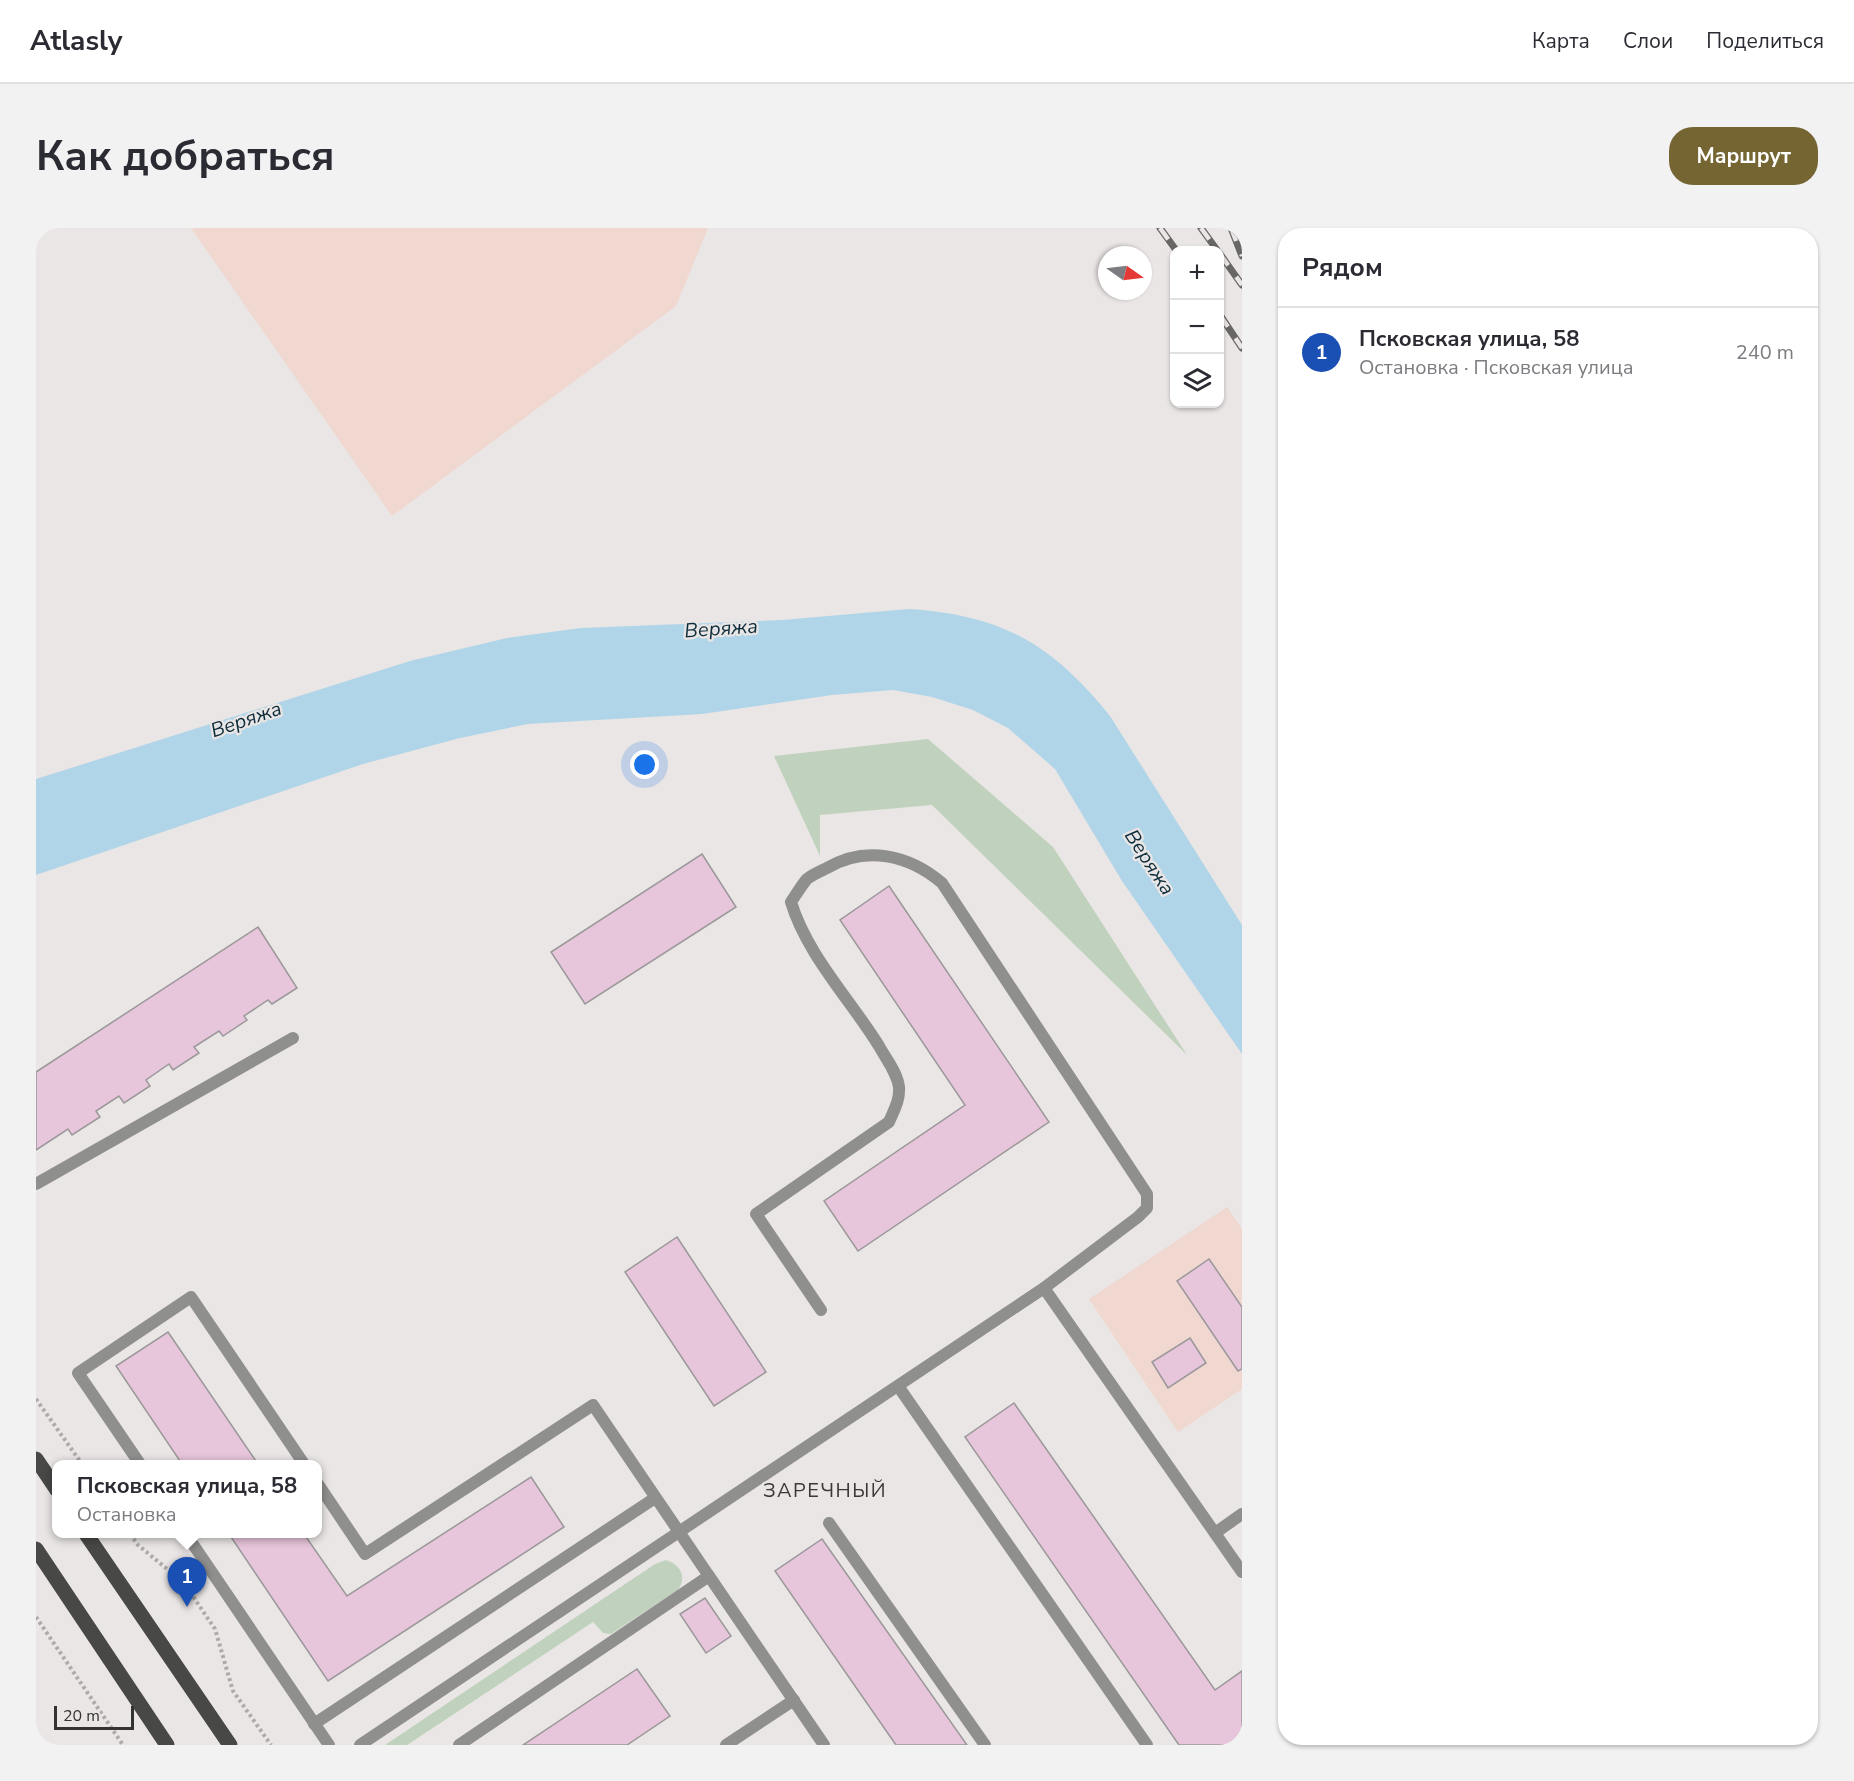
<!DOCTYPE html>
<html lang="ru">
<meta charset="utf-8">
<style>
body{margin:0;font-family:"Nunito Sans",sans-serif;background:#f2f2f3;color:#2b2b33}
.controls{position:absolute;right:18px;top:18px;display:grid;overflow:hidden;border-radius:12px;box-shadow:0 2px 4px #0004}
.controls button{width:54px;height:54px;display:grid;place-items:center;padding:0;border:0;border-bottom:2px solid #e1e1e2;background:#fff;color:#2b2b33;font:30px sans-serif}
.compass{position:absolute;left:1062px;top:18px;width:54px;height:54px;border-radius:50%;background:#fff;box-shadow:0 2px 4px #0004;rotate:104deg}
.scale{position:absolute;left:18px;bottom:15px;width:80px;box-sizing:border-box;padding-left:6px;border:3px solid #343232;border-top:0;font-size:16px;line-height:21px;white-space:nowrap;color:#343232;-webkit-text-stroke:4px #eae6e5;paint-order:stroke}
.you{position:absolute;left:609px;top:537px;width:21px;height:21px;margin:-15px;border:4px solid #fff;border-radius:50%;background:#1a73e8;box-shadow:0 0 0 9px #1a73e833}
.badge{display:grid;place-items:center;width:39px;height:39px;border-radius:50%;background:#746532;color:#fff;font-size:20px;font-weight:700}
.pin{position:absolute;translate:-50% -50px;filter:drop-shadow(0 2px 3px #0008)}
.pin::after{content:'';position:absolute;top:32px;width:21px;height:18px;background:inherit;clip-path:polygon(0 0,100% 0,50% 100%)}
.popup{position:absolute;left:16px;top:1232px;width:270px;height:78px;box-sizing:border-box;display:grid;place-content:center;border-radius:12px;background:#fff;filter:drop-shadow(0 2px 4px #0005);font-size:20px;white-space:nowrap;color:#7c7c81}
.popup b{font-size:22px;color:#2b2b33}
.popup::after{content:'';position:absolute;left:50%;top:100%;margin-left:-12px;border:12px solid transparent;border-top-color:#fff}
.list{margin:0;padding:0;list-style:none}
h2{display:flex;justify-content:space-between;align-items:center;height:78px;margin:0;padding:0 24px;font-size:26px}
h2 small{font-size:20px;font-weight:400;color:#7c7c81}
.list li{display:grid;grid-template-columns:39px 1fr auto;gap:18px;align-items:center;box-sizing:border-box;height:90px;padding:0 24px;border-top:2px solid #e1e1e2}
.list b{display:block;font-size:22px;white-space:nowrap}
.list p{margin:0;font-size:20px;white-space:nowrap;color:#7c7c81}
.list em{font-size:20px;font-style:normal;color:#7c7c81}
.icon{flex:none;width:33px;height:33px;fill:none;stroke:currentColor;stroke-width:2;stroke-linecap:round;stroke-linejoin:round}
.map{position:relative;flex:none;width:1206px;height:1517px;overflow:hidden;border-radius:24px}
header{display:flex;align-items:center;gap:36px;box-sizing:border-box;height:84px;padding:0 30px;background:#fff;border-bottom:2px solid #e1e1e2}
header strong{font-size:28px}
nav{display:flex;gap:33px;margin-inline-start:auto;font-size:21px}
.intro{display:flex;align-items:center;justify-content:space-between;box-sizing:border-box;height:144px;padding:0 36px}
h1{margin:0;font-size:42px}
.button{padding:15px 27px;border-radius:24px;background:#746532;color:#fff;font-size:21px;font-weight:700}
main{display:flex;gap:36px;padding:0 36px}
aside{flex:1;background:#fff;border-radius:24px;box-shadow:0 2px 4px #0004}
.map>svg:first-child{display:block}
.industrial{fill:#f0d7d0}
.green{fill:#c0d2bd}
.water{fill:#b1d5e8}
.building{fill:#e7c5da;stroke:#9b989a;stroke-width:1.5}
.lines{fill:none;stroke-linecap:round;stroke-linejoin:round}
.path{stroke:#aeaaaa;stroke-width:4;stroke-dasharray:3 3;stroke-linecap:butt}
.lane{stroke:#8f8f8d;stroke-width:12}
.primary{stroke:#484846;stroke-width:15}
.rail-casing{stroke:#696666;stroke-width:7}
.rail{stroke:#eae6e5;stroke-width:4.5;stroke-dasharray:14;stroke-linecap:butt}
.labels{text-anchor:middle;stroke-width:4.5;stroke-linejoin:round;paint-order:stroke}
.water-label{font-size:20px;font-style:italic;fill:#0e2e3d;stroke:#eae6e5}
.neighbourhood-label{font-size:20px;letter-spacing:1.5px;fill:#3b3837;stroke:#eae6e5}
</style>
<header>
<strong>Atlasly</strong>
<nav><a>Карта</a><a>Слои</a><a>Поделиться</a></nav>
</header>
<div class="intro"><h1>Как добраться</h1><a class="button">Маршрут</a></div>
<main>
<div class="map">
<svg width="1206" height="1517" viewBox="0 0 1206 1517">
<rect width="100%" height="100%" fill="#eae6e5"/>
<g class="industrial">
<path d="M155,0H672L640,78L356,288Z"/>
<path d="M1191,979L1206,1001V1161L1142,1204L1053,1071Z"/>
</g>
<g class="green">
<path d="M892,511L1017,619L1151,827L896,577L784,587V628L738,528Z"/>
<path d="M630,1332C645,1337 651,1349 642,1362L575,1406L567,1405L557,1394L371,1517H349L619,1336Z"/>
</g>
<path class="water" d="M873,381C966,387 1016,416 1074,488L1206,697V826L1086,653L1019,541L972,500L937,482L896,469L857,462L796,467L666,486L492,496L424,510L327,536L0,647V551L374,433L471,410L545,400L746,392Z"/>
<g class="building">
<path d="M666,626L700,679L549,776L515,724Z"/>
<path d="M853,658L1013,894L822,1023L788,973L929,877L804,692Z"/>
<path d="M222,699L261,760L236,776L232,772L208,788L211,792L187,808L183,803L158,819L163,825L137,842L133,836L110,852L114,858L88,875L83,868L60,883L64,889L36,907L32,901L0,922V844Z"/>
<path d="M641,1009L730,1144L678,1178L589,1044Z"/>
<path d="M1173,1031L1206,1079V1141L1202,1143L1141,1053Z"/>
<path d="M132,1104L222,1236H146L80,1138Z"/>
<path d="M1154,1110L1170,1135L1132,1160L1116,1134Z"/>
<path d="M978,1175L1179,1462L1206,1443V1510L1196,1517H1143L929,1209Z"/>
<path d="M495,1249L528,1299L292,1453L193,1306H268L311,1368Z"/>
<path d="M786,1311L931,1517H860L739,1343Z"/>
<path d="M669,1370L695,1408L670,1425L644,1386Z"/>
<path d="M601,1441L634,1488L591,1517H487Z"/>
</g>
<g class="lines">
<g class="path">
<path d="M0,1171L46,1236"/>
<path d="M94,1306L102,1317L148,1355L179,1401L197,1463L235,1517"/>
<path d="M0,1389L87,1517"/>
</g>
<g class="lane">
<path d="M0,956L257,810"/>
<path d="M785,1082L720,986L853,894C858,882 864,872 863,859C861,844 850,831 843,818C814,771 771,727 755,674C760,667 765,658 771,651C777,646 785,643 791,640C830,617 873,627 906,655L1111,966V980L1102,989L1008,1060"/>
<path d="M862,1158L1111,1517"/>
<path d="M104,1236L42,1145L155,1069L268,1236"/>
<path d="M282,1256L329,1326L557,1177L673,1348L423,1517"/>
<path d="M793,1295L949,1517"/>
<path d="M1179,1305L1206,1286"/>
<path d="M150,1306L293,1517"/>
<path d="M673,1348L788,1517"/>
<path d="M278,1496L619,1270"/>
<path d="M324,1517L1008,1060L1206,1344"/>
<path d="M690,1517L758,1472"/>
</g>
<g class="primary">
<path d="M0,1231L21,1262"/>
<path d="M50,1306L194,1517"/>
<path d="M0,1321L131,1517"/>
</g>
<defs>
<g id="rail">
<path d="M1124,0L1140,22"/>
<path d="M1165,0L1181,22"/>
<path d="M1195,0L1206,28"/>
<path d="M1184,26L1206,57"/>
<path d="M1184,87L1206,120"/>
</g>
</defs>
<use href="#rail" class="rail-casing"/>
<use href="#rail" class="rail"/>
</g>
<g class="labels">
<g class="water-label">
<text transform="translate(685 400) rotate(-4)" y="7">Веряжа</text>
<text transform="translate(210 491) rotate(-19)" y="7">Веряжа</text>
<text transform="translate(1114 634) rotate(57)" y="7">Веряжа</text>
</g>
<g class="neighbourhood-label">
<text x="789" y="1269">ЗАРЕЧНЫЙ</text>
</g>
</g>
</svg>
<div class="controls">
<button>+</button>
<button>−</button>
<button><svg class="icon" aria-label="layers" viewBox="0 0 24 24"><path d="M12 4l9 5-9 5-9-5zM3 14l9 5 9-5"/></svg></button>
</div>
<svg class="compass" viewBox="-18 -18 36 36"><path d="M0-13l5 13h-10z" fill="#e53935"/><path d="M0 13l5-13h-10z" fill="#7c7c81"/></svg>
<div class="scale">20 m</div>
<div class="you"></div>
<div class="pin badge" style="left:151px;top:1379px;background:#1a4fb4">1</div>
<div class="popup"><b>Псковская улица, 58</b>Остановка</div>
</div>
<aside>
<h2>Рядом<small></small></h2>
<ul class="list">
<li><span class="badge" style="background:#1a4fb4">1</span><div><b>Псковская улица, 58</b><p>Остановка · Псковская улица</p></div><em>240 m</em></li>
</ul>
</aside>
</main>
